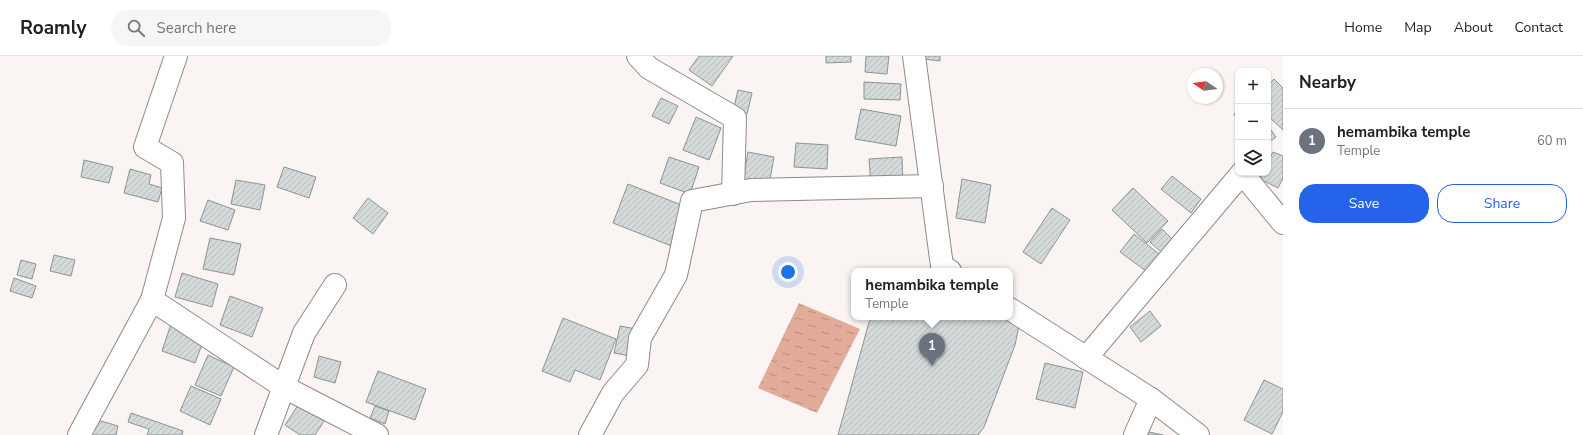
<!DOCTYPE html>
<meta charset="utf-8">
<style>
body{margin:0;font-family:"Nunito Sans",sans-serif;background:#f6f6f6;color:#202124}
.controls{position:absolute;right:12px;top:12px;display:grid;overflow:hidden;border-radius:8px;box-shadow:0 1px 3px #0004}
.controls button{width:36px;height:36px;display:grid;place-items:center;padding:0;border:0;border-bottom:1px solid #e0e0e0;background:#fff;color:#202124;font:20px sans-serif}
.compass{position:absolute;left:1187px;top:12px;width:36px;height:36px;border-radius:50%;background:#fff;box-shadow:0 1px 3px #0004;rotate:283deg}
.you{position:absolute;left:788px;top:216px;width:14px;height:14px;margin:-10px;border:3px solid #fff;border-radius:50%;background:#1a73e8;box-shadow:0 0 0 6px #1a73e833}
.badge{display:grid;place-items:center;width:26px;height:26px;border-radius:50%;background:#2563eb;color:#fff;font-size:13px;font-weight:700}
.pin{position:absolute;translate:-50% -33px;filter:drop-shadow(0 1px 2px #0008)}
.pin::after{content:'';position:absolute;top:21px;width:14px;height:12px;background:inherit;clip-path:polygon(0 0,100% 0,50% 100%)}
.popup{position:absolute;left:851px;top:212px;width:162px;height:52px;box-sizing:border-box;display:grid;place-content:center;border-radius:8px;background:#fff;filter:drop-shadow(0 1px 3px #0005);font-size:13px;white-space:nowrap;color:#757577}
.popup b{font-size:15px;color:#202124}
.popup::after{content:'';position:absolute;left:50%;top:100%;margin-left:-8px;border:8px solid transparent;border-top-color:#fff}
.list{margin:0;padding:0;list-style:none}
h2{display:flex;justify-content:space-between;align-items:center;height:52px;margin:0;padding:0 16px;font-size:17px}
h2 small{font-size:13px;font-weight:400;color:#757577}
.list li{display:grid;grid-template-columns:26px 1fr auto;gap:12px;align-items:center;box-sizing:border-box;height:64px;padding:0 16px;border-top:1px solid #e0e0e0}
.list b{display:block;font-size:15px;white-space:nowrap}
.list p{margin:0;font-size:13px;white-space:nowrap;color:#757577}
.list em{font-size:13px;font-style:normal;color:#757577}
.actions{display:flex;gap:8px;padding:12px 16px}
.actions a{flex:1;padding:9px 0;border:1px solid #2563eb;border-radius:16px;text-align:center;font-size:14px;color:#2563eb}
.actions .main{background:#2563eb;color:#fff}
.icon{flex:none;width:22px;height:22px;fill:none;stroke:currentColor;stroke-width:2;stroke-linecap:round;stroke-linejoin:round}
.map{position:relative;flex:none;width:1283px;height:379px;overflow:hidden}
header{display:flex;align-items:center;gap:24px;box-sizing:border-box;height:56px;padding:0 20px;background:#fff;border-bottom:1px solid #e0e0e0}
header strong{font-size:19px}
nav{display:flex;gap:22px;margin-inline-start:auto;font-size:14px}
.search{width:280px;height:36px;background:#f6f6f6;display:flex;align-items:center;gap:10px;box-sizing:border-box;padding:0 14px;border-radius:16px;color:#757577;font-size:15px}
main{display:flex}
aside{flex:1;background:#fff}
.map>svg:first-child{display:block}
.water{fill:url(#water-ripples)}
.building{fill:url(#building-hatch);stroke:#8d9393}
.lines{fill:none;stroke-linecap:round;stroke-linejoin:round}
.minor-casing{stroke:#908a88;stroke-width:24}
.minor{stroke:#fff;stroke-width:22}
</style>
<header>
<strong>Roamly</strong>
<div class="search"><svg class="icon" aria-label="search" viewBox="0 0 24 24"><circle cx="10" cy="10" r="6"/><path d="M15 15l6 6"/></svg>Search here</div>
<nav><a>Home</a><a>Map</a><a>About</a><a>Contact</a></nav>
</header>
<main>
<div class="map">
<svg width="1283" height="379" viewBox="0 0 1283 379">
<defs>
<pattern id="water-ripples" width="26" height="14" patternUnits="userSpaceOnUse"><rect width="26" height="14" fill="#e2ab9a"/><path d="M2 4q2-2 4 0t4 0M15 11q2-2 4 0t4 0" fill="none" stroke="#b88c7f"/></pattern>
<pattern id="building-hatch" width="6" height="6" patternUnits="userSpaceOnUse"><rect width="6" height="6" fill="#d3dad9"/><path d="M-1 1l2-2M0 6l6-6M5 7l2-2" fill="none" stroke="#b6bcbb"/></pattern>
</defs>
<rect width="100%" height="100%" fill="#faf4f2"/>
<path class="water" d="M799,247L860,273L817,357L758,332Z"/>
<g class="building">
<path d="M699,0H733L712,30L689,14Z"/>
<path d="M826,0H851V6L826,7Z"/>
<path d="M866,0H889L887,18L865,16Z"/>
<path d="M923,0H940V5L923,3Z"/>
<path d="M1274,23L1283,32V74L1268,60V30Z"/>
<path d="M864,26L901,28L900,44L864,43Z"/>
<path d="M738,34L752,37L747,58L733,55Z"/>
<path d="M661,42L678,50L669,68L652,60Z"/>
<path d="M861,53L901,60L896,90L855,83Z"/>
<path d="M1238,55V64L1234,58Z"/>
<path d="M696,61L721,72L709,104L683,94Z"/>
<path d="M1268,70L1276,81L1268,87Z"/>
<path d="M796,87L828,89L827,113L794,111Z"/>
<path d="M748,96L774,101L769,129L743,125Z"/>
<path d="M1273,96L1283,100V122L1278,132L1260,123L1263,117H1268V106Z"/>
<path d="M669,101L699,111L690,138L660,127Z"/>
<path d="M902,101L903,128L871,130L869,103Z"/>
<path d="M84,104L113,111L109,127L81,121Z"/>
<path d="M284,111L316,121L309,142L277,131Z"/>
<path d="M130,113L151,119L149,128L162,132L158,146L124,137Z"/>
<path d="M1172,120L1201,143L1191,157L1161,133Z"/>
<path d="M962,123L991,129L985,167L956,162Z"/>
<path d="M236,124L265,129L260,154L231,148Z"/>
<path d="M628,128L689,152L674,191L613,167Z"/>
<path d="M1133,132L1168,165L1147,187L1112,154Z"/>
<path d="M368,142L388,157L373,178L353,162Z"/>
<path d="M208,144L235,154L228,174L200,165Z"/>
<path d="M1052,152L1070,164L1041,208L1023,196Z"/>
<path d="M1162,173L1173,184L1162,197L1150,186Z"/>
<path d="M1134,178L1159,198L1146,215L1120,196Z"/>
<path d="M210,182L241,188L234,219L203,213Z"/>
<path d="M54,199L75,204L71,220L50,215Z"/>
<path d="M21,204L36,208L32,223L17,219Z"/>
<path d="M182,217L218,228L212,251L175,241Z"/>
<path d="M14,222L36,230L32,242L10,235Z"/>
<path d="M230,240L263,252L252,281L220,269Z"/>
<path d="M1150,255L1161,270L1141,286L1130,271Z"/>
<path d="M1021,260L1015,289L984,371L978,379H838L869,266L874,261Z"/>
<path d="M563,262L616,283L600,324L575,314L570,326L542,315Z"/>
<path d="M171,268L205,281L195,307L162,295Z"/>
<path d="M620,270L636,273L630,300L614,297Z"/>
<path d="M208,299L234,311L221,340L195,329Z"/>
<path d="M319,300L341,306L335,327L314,321Z"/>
<path d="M1045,307L1083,316L1075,352L1036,343Z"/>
<path d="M378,315L426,333L415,364L366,346Z"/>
<path d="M1264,324L1283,333V356L1272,378L1244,364Z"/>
<path d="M191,330L221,343L210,369L180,355Z"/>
<path d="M299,348L324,365L315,379H300L285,369Z"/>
<path d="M375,350L389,355L385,368L370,362Z"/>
<path d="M131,357L183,375L182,379H147L149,373L128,366Z"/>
<path d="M91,362L118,370L116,379H86Z"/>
<path d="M1149,376L1163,379H1148Z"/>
</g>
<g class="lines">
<defs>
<g id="minor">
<path d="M638,0L649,12L735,62L733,138"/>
<path d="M914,0L942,210L950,215"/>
<path d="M152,244L284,331L377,379"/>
<path d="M1010,253L1151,343L1135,379"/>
<path d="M1086,302L1242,117L1283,167"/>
<path d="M1151,343L1198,379"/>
<path d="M79,379L152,244L174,162L172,107L145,91L176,0"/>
<path d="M266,379L304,277L335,229"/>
<path d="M590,379L613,337L637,309L640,282L676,219L692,145L751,134L932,130"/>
</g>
</defs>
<use href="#minor" class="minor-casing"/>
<use href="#minor" class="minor"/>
</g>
</svg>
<div class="controls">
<button>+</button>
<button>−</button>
<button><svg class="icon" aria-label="layers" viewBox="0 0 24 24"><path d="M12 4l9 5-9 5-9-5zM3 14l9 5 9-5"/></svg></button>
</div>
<svg class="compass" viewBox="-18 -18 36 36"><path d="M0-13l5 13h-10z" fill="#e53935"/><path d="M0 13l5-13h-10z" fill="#757577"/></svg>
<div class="you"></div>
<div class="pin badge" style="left:932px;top:310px;background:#6b7280">1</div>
<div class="popup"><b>hemambika temple</b>Temple</div>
</div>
<aside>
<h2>Nearby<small></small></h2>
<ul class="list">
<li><span class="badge" style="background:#6b7280">1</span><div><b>hemambika temple</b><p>Temple</p></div><em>60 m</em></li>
</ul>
<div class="actions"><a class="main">Save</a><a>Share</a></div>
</aside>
</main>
